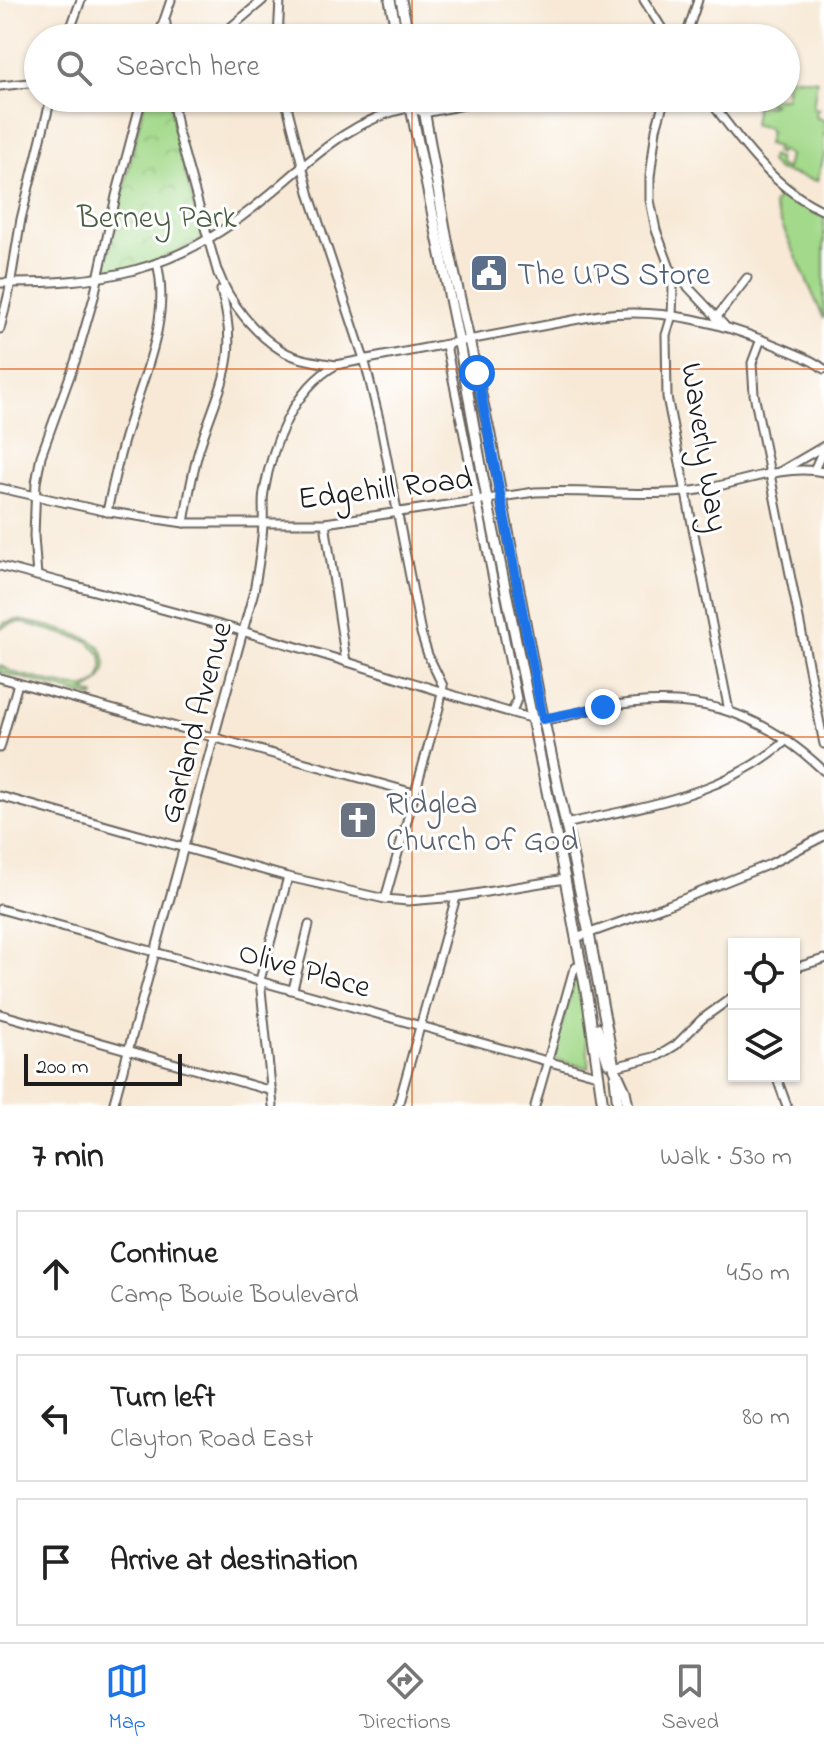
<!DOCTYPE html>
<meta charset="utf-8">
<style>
body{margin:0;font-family:"Indie Flower",sans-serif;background:#f2f2f2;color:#222}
.controls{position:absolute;right:24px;bottom:24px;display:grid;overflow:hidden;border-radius:0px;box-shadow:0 2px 6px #0004}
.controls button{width:72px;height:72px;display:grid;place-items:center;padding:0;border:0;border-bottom:2px solid #e0e0e0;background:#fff;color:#222;font:40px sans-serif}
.scale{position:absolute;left:24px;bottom:20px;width:158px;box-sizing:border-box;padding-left:8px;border:4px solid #1c1c1c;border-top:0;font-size:22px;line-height:28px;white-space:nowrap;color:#1c1c1c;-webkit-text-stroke:6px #fff;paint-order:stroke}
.stop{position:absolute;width:24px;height:24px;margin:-18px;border:6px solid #1a73e8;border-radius:50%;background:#fff}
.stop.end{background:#1a73e8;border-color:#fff;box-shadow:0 2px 8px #0008}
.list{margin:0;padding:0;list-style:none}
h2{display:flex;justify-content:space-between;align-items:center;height:104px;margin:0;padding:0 32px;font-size:34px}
h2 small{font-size:26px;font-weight:400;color:#767676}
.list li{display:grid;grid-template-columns:52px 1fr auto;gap:24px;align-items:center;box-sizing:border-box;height:128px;margin:0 16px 16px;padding:0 16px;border:2px solid #e0e0e0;border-radius:0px}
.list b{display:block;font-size:30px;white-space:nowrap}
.list p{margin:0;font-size:26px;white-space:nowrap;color:#767676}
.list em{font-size:26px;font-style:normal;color:#767676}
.icon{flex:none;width:44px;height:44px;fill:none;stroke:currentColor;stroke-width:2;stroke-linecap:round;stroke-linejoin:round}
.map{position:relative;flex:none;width:824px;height:1106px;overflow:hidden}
.search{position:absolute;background:#fff;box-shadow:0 2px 6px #0004;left:24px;right:24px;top:24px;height:88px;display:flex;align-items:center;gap:20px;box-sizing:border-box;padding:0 28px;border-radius:44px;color:#767676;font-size:30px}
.sheet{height:536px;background:#fff}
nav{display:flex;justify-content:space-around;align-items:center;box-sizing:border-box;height:112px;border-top:2px solid #e0e0e0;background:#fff;font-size:22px;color:#767676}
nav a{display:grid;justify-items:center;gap:4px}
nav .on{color:#1a73e8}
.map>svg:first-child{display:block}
.green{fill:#a3d98a;stroke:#607a53;stroke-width:2}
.park{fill:url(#park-crowns);stroke:#607a53;stroke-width:2}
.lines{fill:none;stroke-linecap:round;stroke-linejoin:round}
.minor-casing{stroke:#69645d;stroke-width:11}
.major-casing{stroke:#69645d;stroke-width:13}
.minor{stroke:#fff;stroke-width:7}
.major{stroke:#fff;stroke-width:9}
.route{stroke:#1a73e8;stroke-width:10}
.grid{fill:none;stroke:#de560d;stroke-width:2;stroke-opacity:0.55}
.labels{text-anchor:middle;stroke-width:6;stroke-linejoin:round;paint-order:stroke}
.park-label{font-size:32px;fill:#4b5e42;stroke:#fff}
.service-label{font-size:32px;fill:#4e5e75;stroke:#fff;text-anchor:start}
.street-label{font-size:32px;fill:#1c1c1c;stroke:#fff}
.worship-label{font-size:32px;fill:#5b616d;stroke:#fff;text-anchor:start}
</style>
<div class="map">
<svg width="824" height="1106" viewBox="0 0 824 1106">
<defs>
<pattern id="park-crowns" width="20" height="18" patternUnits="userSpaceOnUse" patternTransform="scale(2)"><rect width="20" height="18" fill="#a3d98a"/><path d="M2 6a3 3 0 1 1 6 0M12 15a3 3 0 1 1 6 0" fill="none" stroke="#8cba76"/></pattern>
</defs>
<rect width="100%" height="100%" fill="#fff"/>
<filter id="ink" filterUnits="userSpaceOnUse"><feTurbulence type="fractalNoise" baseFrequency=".0125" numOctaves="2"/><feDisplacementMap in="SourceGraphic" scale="16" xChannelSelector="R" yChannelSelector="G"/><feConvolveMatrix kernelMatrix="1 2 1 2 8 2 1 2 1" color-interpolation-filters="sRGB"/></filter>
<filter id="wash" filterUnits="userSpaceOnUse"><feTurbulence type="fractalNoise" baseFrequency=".006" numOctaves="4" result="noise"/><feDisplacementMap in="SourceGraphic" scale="32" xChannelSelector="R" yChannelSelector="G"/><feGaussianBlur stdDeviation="1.8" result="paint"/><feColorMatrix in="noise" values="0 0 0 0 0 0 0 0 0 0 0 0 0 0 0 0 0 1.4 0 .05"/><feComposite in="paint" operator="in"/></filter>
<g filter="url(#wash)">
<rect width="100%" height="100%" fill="#f7e9d6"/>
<g class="green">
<path d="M786,75L788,77L817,80L813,108L819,109L816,112L817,118L824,120V156L817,181L778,170L769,161L772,156L778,159V165L786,169L789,155L780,150L779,154L775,152L777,147L767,144L770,132L767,127L753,125L756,104L770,106L773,104L758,98H786Z"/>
<path d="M784,191L813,212L824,216V319L773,205Z"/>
<path d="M16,620C30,621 83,634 94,642C103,648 107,659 105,670C102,681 94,687 84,691L95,695L94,698L0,672V665C12,674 28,676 43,680C67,687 110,700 101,655L88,641L20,622L9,624L0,629L4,623Z"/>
<path d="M578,978L585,1015L589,1068L553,1059L574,980Z"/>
</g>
<path class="park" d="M145,98H169L186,176L203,236L202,240L143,267L107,274L105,271Z"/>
</g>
<g filter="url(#ink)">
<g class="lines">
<defs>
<g id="minor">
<path d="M644,0L668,38"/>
<path d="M166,23L167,38"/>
<path d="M686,36L698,0"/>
<path d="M67,38L81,0"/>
<path d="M158,38L171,0"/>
<path d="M218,38L263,0"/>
<path d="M278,38L280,0"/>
<path d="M0,86L38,82"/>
<path d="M172,98L178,132L218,274"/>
<path d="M285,98L310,196L365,362L380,423L421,633L428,655L443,686L439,708L385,899"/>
<path d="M665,98L656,129L650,177V200L656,230L670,268L673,289L672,315L666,335L667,397L729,711"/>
<path d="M708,98C740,141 774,189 824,211"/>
<path d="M411,107L424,113L499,98"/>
<path d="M672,270L724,325"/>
<path d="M218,272C229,302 254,333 281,350C297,360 318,362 336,365L600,315C663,307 723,323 780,347C795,354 811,358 824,369"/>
<path d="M0,283C101,284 171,273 253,208C305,167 343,121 411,107"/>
<path d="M716,318L747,278"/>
<path d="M0,329L9,292L21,219L51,98"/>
<path d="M761,339L752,363L754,394L824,744"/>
<path d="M446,345L517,699L512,712"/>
<path d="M814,470L824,448"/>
<path d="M781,471L824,446"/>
<path d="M0,488L103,511L184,523H325L535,492C585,489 634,497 684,492C731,488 777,463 824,472"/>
<path d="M107,512C113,483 119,455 128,427C144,374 171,319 157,263"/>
<path d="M184,523C188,498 192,474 199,450C219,385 241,362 221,290"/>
<path d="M325,523L346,662"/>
<path d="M0,566C101,593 203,619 304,649C380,671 454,697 530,718C551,724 581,711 602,707C692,691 757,708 824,771"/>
<path d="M37,576L34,536L36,483L41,456L76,359L94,297L116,196L142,98"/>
<path d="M0,678L414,793"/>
<path d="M0,748L18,683"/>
<path d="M0,796L288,877L385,899L408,901L456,897L565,879"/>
<path d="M565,824C644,806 725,795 787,740"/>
<path d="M0,909L597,1075"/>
<path d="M576,938L668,905L770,864L824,836"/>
<path d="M794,968L824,959"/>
<path d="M293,989L309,925"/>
<path d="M0,1014L272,1091"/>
<path d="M614,1067L658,1056L676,1045L702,1019L734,996"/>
<path d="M776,1076L787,1106"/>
<path d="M113,1106L254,591C258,569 262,545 263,523C264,512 262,502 264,492C272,445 293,389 336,365"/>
<path d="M273,1106L260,980L288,877"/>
<path d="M398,1106L456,897"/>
<path d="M535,1106L573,972L576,967L581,968"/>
</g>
<g id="major">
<path d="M390,0L398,38"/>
<path d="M401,0L409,38"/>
<path d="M409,98L459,343L487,499L565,879L588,1002L603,1106"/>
<path d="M422,98L447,240L490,435L540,702L589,934L614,1067L625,1091L628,1106"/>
<path d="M597,1028L608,1063"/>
<path d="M615,1078L618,1106"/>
</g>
</defs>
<use href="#minor" class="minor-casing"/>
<use href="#major" class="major-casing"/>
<use href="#minor" class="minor"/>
<use href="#major" class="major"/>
</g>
</g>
<g class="lines" filter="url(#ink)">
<path class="route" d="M477,373L543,719L603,707"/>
</g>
<path class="grid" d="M412,0V38M412,98V1106M0,369H824M0,737H824"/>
<defs>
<symbol id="civic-square" viewBox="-11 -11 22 22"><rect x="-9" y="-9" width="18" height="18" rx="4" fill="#5c6f8a" stroke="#fff"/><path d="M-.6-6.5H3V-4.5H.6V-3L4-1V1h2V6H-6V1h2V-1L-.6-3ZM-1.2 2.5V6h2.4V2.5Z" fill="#fff"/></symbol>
<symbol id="church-square" viewBox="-11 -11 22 22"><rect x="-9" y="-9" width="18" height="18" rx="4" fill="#6b7280" stroke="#fff"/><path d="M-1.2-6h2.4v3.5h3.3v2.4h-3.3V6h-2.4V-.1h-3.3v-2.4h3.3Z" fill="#fff"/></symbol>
</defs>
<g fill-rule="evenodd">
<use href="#civic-square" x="467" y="251" width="44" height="44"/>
<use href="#church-square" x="336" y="798" width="44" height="44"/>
</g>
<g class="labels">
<g class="park-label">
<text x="157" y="227">Berney Park</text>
</g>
<g class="service-label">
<text x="517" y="284">The UPS Store</text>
</g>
<g class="street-label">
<text transform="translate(706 447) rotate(81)" y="11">Waverly Way</text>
<text transform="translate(385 487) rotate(-7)" y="11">Edgehill Road</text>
<text transform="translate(194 722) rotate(-75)" y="11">Garland Avenue</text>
<text transform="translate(305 968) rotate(16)" y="11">Olive Place</text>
</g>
<g class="worship-label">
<text x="386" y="813">Ridglea<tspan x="386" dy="37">Church of God</tspan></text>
</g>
</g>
</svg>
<div class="controls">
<button><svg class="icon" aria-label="locate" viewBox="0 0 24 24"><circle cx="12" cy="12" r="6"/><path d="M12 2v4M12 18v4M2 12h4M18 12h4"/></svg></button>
<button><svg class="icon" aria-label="layers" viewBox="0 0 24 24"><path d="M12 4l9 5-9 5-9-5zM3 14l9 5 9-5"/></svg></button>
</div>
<div class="scale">200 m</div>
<div class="stop" style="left:477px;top:373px"></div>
<div class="stop end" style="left:603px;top:707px"></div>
<div class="search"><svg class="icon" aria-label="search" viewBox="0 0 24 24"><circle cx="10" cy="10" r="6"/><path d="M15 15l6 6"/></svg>Search here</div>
</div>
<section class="sheet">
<h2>7 min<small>Walk · 530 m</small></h2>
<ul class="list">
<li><svg class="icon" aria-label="ahead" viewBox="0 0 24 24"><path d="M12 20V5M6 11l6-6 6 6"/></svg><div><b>Continue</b><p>Camp Bowie Boulevard</p></div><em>450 m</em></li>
<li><svg class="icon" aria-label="left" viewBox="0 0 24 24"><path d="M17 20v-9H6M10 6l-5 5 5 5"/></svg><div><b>Turn left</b><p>Clayton Road East</p></div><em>80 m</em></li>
<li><svg class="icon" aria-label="arrive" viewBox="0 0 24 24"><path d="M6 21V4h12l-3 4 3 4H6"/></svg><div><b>Arrive at destination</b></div></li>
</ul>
</section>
<nav>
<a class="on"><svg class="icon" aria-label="map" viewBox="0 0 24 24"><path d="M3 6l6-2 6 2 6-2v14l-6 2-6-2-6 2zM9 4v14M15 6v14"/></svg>Map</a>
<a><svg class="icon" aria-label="directions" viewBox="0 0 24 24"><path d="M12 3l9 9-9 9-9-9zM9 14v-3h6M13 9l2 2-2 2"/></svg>Directions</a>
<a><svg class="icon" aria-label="saved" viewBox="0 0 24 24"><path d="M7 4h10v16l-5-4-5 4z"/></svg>Saved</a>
</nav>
